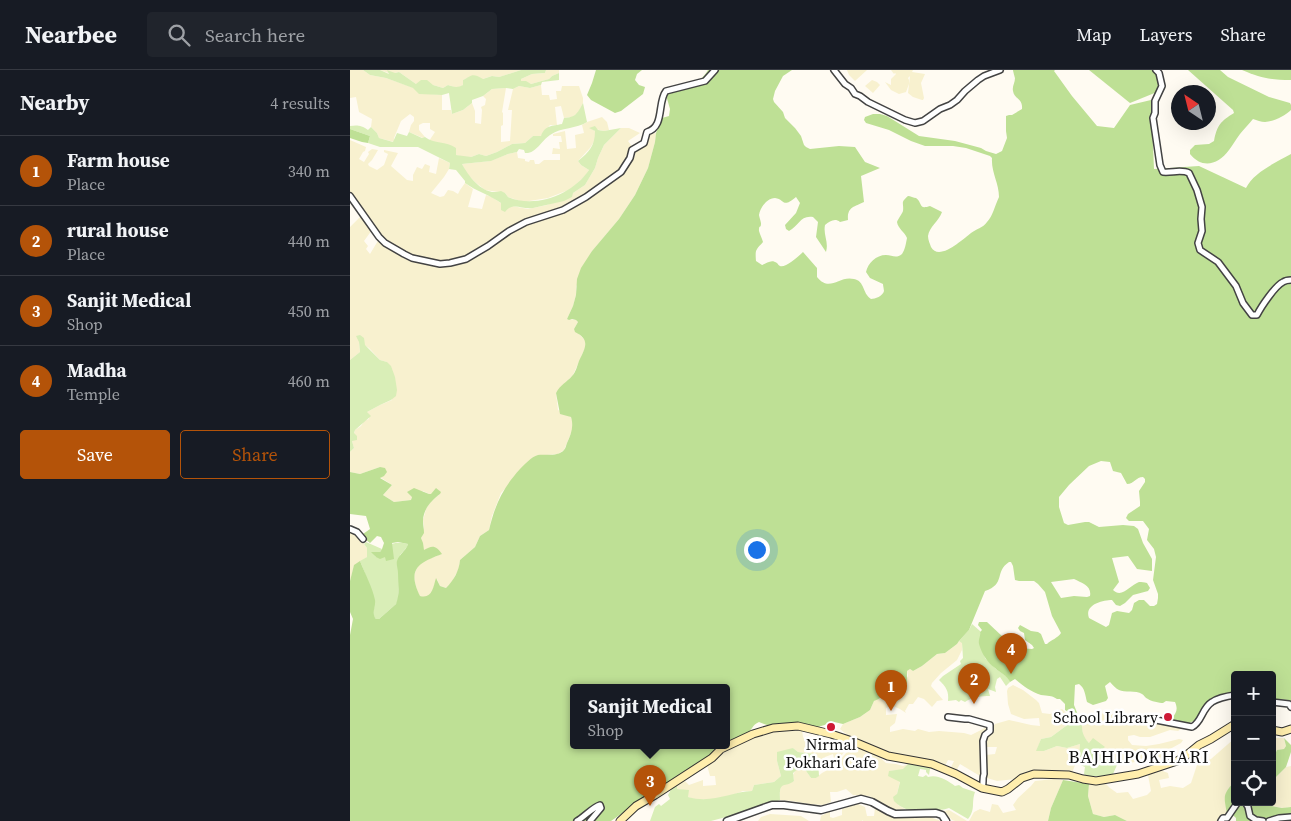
<!DOCTYPE html>
<meta charset="utf-8">
<style>
body{margin:0;font-family:"Source Serif 4",serif;background:#20242c;color:#f1f3f6}
.controls{position:absolute;right:15px;bottom:15px;display:grid;overflow:hidden;border-radius:5px;box-shadow:0 5px 20px #0002}
.controls button{width:45px;height:45px;display:grid;place-items:center;padding:0;border:0;border-bottom:1px solid #363941;background:#171b24;color:#f1f3f6;font:25px sans-serif}
.compass{position:absolute;left:821px;top:15px;width:45px;height:45px;border-radius:50%;background:#171b24;box-shadow:0 5px 20px #0002;rotate:325deg}
.you{position:absolute;left:406px;top:479px;width:18px;height:18px;margin:-12px;border:4px solid #fff;border-radius:50%;background:#1a73e8;box-shadow:0 0 0 8px #1a73e833}
.badge{display:grid;place-items:center;width:32px;height:32px;border-radius:50%;background:#b45309;color:#fff;font-size:16px;font-weight:700}
.pin{position:absolute;translate:-50% -41px;filter:drop-shadow(0 1px 2px #0008)}
.pin::after{content:'';position:absolute;top:26px;width:18px;height:15px;background:inherit;clip-path:polygon(0 0,100% 0,50% 100%)}
.popup{position:absolute;left:220px;top:614px;width:160px;height:65px;box-sizing:border-box;display:grid;place-content:center;border-radius:5px;background:#171b24;filter:drop-shadow(0 1px 4px #0005);font-size:16px;white-space:nowrap;color:#9ea1a6}
.popup b{font-size:19px;color:#f1f3f6}
.popup::after{content:'';position:absolute;left:50%;top:100%;margin-left:-10px;border:10px solid transparent;border-top-color:#171b24}
.list{margin:0;padding:0;list-style:none}
h2{display:flex;justify-content:space-between;align-items:center;height:65px;margin:0;padding:0 20px;font-size:21px}
h2 small{font-size:16px;font-weight:400;color:#9ea1a6}
.list li{display:grid;grid-template-columns:32px 1fr auto;gap:15px;align-items:center;box-sizing:border-box;height:70px;padding:0 20px;border-top:1px solid #363941}
.list b{display:block;font-size:19px;white-space:nowrap}
.list p{margin:0;font-size:16px;white-space:nowrap;color:#9ea1a6}
.list em{font-size:16px;font-style:normal;color:#9ea1a6}
.actions{display:flex;gap:10px;padding:15px 20px}
.actions a{flex:1;padding:11px 0;border:1px solid #b45309;border-radius:5px;text-align:center;font-size:18px;color:#b45309}
.actions .main{background:#b45309;color:#fff}
.icon{flex:none;width:28px;height:28px;fill:none;stroke:currentColor;stroke-width:2;stroke-linecap:round;stroke-linejoin:round}
.map{position:relative;flex:none;width:941px;height:751px;overflow:hidden}
header{display:flex;align-items:center;gap:30px;box-sizing:border-box;height:70px;padding:0 25px;background:#171b24;border-bottom:1px solid #363941}
header strong{font-size:24px}
nav{display:flex;gap:28px;margin-inline-start:auto;font-size:18px}
.search{width:350px;height:45px;background:#20242c;display:flex;align-items:center;gap:12px;box-sizing:border-box;padding:0 18px;border-radius:5px;color:#9ea1a6;font-size:19px}
main{display:flex}
aside{flex:1;background:#171b24}
.map>svg:first-child{display:block}
.farmland{fill:#f8f1cf}
.green{fill:#d9eeb7}
.forest{fill:#bee095;fill-rule:evenodd}
.lines{fill:none;stroke-linecap:round;stroke-linejoin:round}
.minor-casing{stroke:#434343;stroke-width:8}
.tertiary-casing{stroke:#434343;stroke-width:9}
.secondary-casing{stroke:#323232;stroke-width:9}
.minor{stroke:#fff;stroke-width:5}
.tertiary{stroke:#fff;stroke-width:6}
.secondary{stroke:#ffeead;stroke-width:7}
.poi-dot{fill:#ce1a34;stroke:#fff;stroke-width:2}
.labels{text-anchor:middle;stroke-width:5;stroke-linejoin:round;paint-order:stroke}
.poi-label{font-size:16px;fill:#101010;stroke:#fff;text-anchor:end}
.neighbourhood-label{font-size:18px;letter-spacing:1px;fill:#101010;stroke:#fff}
</style>
<header>
<strong>Nearbee</strong>
<div class="search"><svg class="icon" aria-label="search" viewBox="0 0 24 24"><circle cx="10" cy="10" r="6"/><path d="M15 15l6 6"/></svg>Search here</div>
<nav><a>Map</a><a>Layers</a><a>Share</a></nav>
</header>
<main>
<aside>
<h2>Nearby<small>4 results</small></h2>
<ul class="list">
<li><span class="badge">1</span><div><b>Farm house</b><p>Place</p></div><em>340 m</em></li>
<li><span class="badge">2</span><div><b>rural house</b><p>Place</p></div><em>440 m</em></li>
<li><span class="badge">3</span><div><b>Sanjit Medical</b><p>Shop</p></div><em>450 m</em></li>
<li><span class="badge">4</span><div><b>Madha</b><p>Temple</p></div><em>460 m</em></li>
</ul>
<div class="actions"><a class="main">Save</a><a>Share</a></div>
</aside>
<div class="map">
<svg width="941" height="751" viewBox="0 0 941 751">
<rect width="100%" height="100%" fill="#fffbf2"/>
<g class="farmland">
<path d="M0,0H13L20,5L36,8L64,18L69,23L92,25V40H101L102,44L113,40L122,33L125,41V53L131,54L132,40L131,37L135,35L136,29L133,26L142,19L156,18L152,42L153,43V55L151,56V72L160,71L162,40H158L163,19L169,16L180,18L191,15L192,25H199L200,30L207,29L206,21H211L212,16H229L233,28V33L228,43L222,47L214,48L211,36L205,37L207,55H200L191,66H183L175,73L162,74L147,82L136,86L129,84L121,87H114L106,85L85,72L79,71L85,62L80,59V53H73L69,55V60L75,67L73,68L59,62L61,55L64,51V47L60,44L51,51L44,68V72L29,68L27,63L21,57L22,49L9,42L6,27L0,28Z"/>
<path d="M30,0H171L149,7L142,6L133,9L117,8L113,10V15L110,17H104L98,15L93,18L83,15L66,14L49,2L41,4Z"/>
<path d="M196,0H209V3L202,6L199,9L181,14L171,11V9L182,4L195,3Z"/>
<path d="M497,0H517L505,11L499,5Z"/>
<path d="M541,0H563L562,2L575,4L571,13L574,28L573,30H572L563,27L558,23L560,6L558,8L559,10V14L556,22L549,24L541,20L535,12L541,15V9L546,4L545,3L544,4Z"/>
<path d="M522,10L527,12L530,15L523,23L515,16Z"/>
<path d="M252,47L257,52L259,60L254,61L240,58L245,61V70L240,78L228,91L231,95L239,100L235,106L221,119L198,128L173,132L158,127L155,123L135,120L125,112L116,103L112,94L140,91L158,84L167,82L168,88L175,89V91L179,92L180,90H184L185,94H189L194,90H210V84H202L203,78L210,79L209,72H212L211,66H203V64L215,61L217,79L226,78L225,65L234,63L232,55L237,52Z"/>
<path d="M271,58H279L290,63L278,71L283,78L280,79L278,86L272,98L264,105L223,134L203,141L124,182L103,190L90,191L73,188L56,183L43,176L33,167L19,151L0,122V70L16,77L15,81L13,82L9,89L14,92L19,84L18,82L22,79L28,80L22,90L18,94L19,96L27,100L34,95L38,84L34,82V80L48,83L41,96L57,110L63,111V105L67,97L72,99L75,94L80,96L79,102L86,104L89,88L100,93L99,99L94,107L81,123L90,127L94,126L98,120L103,121L108,124L110,120L115,113L123,119L118,137L132,139L136,125L142,127L158,138L162,136L178,139L183,138L197,135L223,123L235,115L245,98L248,88L254,75Z"/>
<path d="M306,63L305,72L298,98L285,125L269,149L242,181L226,217V225L223,236L217,249L226,250L228,252L224,259L235,270L236,276L223,305L206,323L208,340L221,347L223,353L222,361L214,380L208,384L186,386L151,423L142,446L139,460L130,466L125,477L110,490L109,500L106,504L102,512L96,518L90,516L87,509L82,522L79,526L75,528L69,526L65,513L64,505L66,500L69,494L74,491L91,484L73,480L71,468L74,457L73,450L76,439L81,431L90,424H79L73,421L62,427L61,430L44,432L33,425L42,415L30,407V397L10,404L0,402V382L4,378L2,371L5,360L11,356L14,351L19,349L17,342L30,335L42,330L37,292L30,290L19,278L9,272L10,282L0,290V157L11,146L22,160L14,171L18,176L16,179L20,184L29,169L54,186L102,194L172,155L211,143L251,121L271,104L285,86V81L298,64Z"/>
<path d="M0,463H2L8,466L17,478V487L4,496L0,511Z"/>
<path d="M609,571L612,572V580L607,590L591,603L582,613L581,616L593,630L587,631L582,637L574,629L568,627L563,634H559L555,641L556,643L550,639L543,636H540L536,638V645L547,644L545,653L540,657V662L553,659L565,661L568,659L579,662L589,661L614,663L621,665L635,658H637L632,667L630,673V706L610,694L606,701L600,699L604,691L598,690L595,696L577,689L563,688L538,682L506,670L496,664L490,659L493,654L510,647L520,640L524,631L536,624L538,617L545,606L550,605L554,613L558,606L557,601L560,599L563,601L572,596L587,584L595,583L607,574Z"/>
<path d="M663,615L673,620L686,630L689,633L692,643L700,644L712,639L724,650L701,667L691,669L687,680L694,681L707,676L717,678L730,674L729,685L722,703L647,711L637,708L635,685L645,684L647,677H634L635,668L645,654L659,650L681,655L690,656L689,648L674,649L661,644L658,634L657,621L658,618Z"/>
<path d="M756,643L781,647L814,655L834,657L828,661L820,660L800,667H790L784,665L778,666V670L782,675L796,676L809,674L829,669L833,670L831,673L820,679L824,687L813,691L810,687L800,690V691L796,693L794,688L785,690V692L767,695L756,686L745,684L754,677L739,673L733,666L732,659V647Z"/>
<path d="M424,660H452L453,667L456,672L460,675L465,676L472,675L482,669L488,679L494,682L491,686L484,688L483,684L475,687L476,691L470,692L463,684L448,682L443,678L427,691L431,706L424,712L404,715L402,721H393L380,726L366,729L347,730L338,727L333,720L327,719V712L334,710L339,715L353,710V716L366,715L365,706H360L357,695L373,683L400,668Z"/>
<path d="M885,668V711L878,719L877,744L869,749V751H777L765,745L754,747L743,744L738,726L739,714L755,713L760,718L767,723L778,722L783,729L797,725L801,721L798,705L810,700L818,703L819,708L809,710L811,718L820,716L833,718L841,713L847,695L861,689Z"/>
<path d="M926,668H934L936,676L934,679L927,680L924,686L922,687V672H925Z"/>
<path d="M502,676L512,678L525,683L536,693L546,694L553,696L558,694L553,700L539,701L545,708L550,711L547,724L548,735L555,739L543,740L519,726L503,725L496,719L487,722H480L481,732L473,735L459,734L442,731L430,730V721L431,716L433,714L442,712L444,711L443,705L445,701L449,698H454L461,708H466L472,703L485,696Z"/>
<path d="M941,696V737L933,738L916,735L914,732H922V711L936,697Z"/>
<path d="M704,709L713,710L701,738L698,751H619L624,742L630,739L640,742L642,734L648,735L653,743L666,740L663,735L668,728L681,716L685,711Z"/>
<path d="M508,734L515,737L517,746H524L525,738L531,739L546,746L580,747L591,751H513V750L512,751H470L471,746L480,741V747L483,748L492,745V739Z"/>
<path d="M599,740L609,746L617,751H605L602,750L594,741Z"/>
<path d="M420,744L451,746L459,751H408L411,747Z"/>
</g>
<g class="green">
<path d="M13,0H30L39,4L37,0L45,3L49,2L66,14L71,10H77L83,15L93,18L98,15C103,17 108,18 113,15V10C123,5 122,3 133,9L142,6L149,7L171,0H196L195,3L182,4L171,9V11H176L181,14L199,9L202,6L209,3V10L192,12L191,15L180,18L169,16L163,19L156,18L142,19L133,26L122,30V33L113,40L102,44L99,23L92,25L69,24L63,18L36,8L20,5Z"/>
<path d="M233,33L237,52C227,59 211,57 200,65C191,71 186,84 175,83L174,80L169,79L167,82L158,84L141,91L112,94C119,107 134,127 151,121L155,123L158,127C186,139 223,124 239,100L231,95L228,91C239,82 245,76 245,61L239,58L245,56L248,60L254,61L271,58L254,75L248,88L245,98L235,115L223,123L222,127L214,131L183,138C172,140 163,131 155,142L151,140V133C140,125 126,121 115,113V111L106,100L99,99L100,93L68,77H30L18,73L20,66L0,59V56C7,55 11,55 18,60L21,57L27,63L29,68L43,72L47,63L57,66L59,62L72,68L75,67C84,74 96,71 106,78V85L121,87L129,84L136,86L147,82L162,74L175,73L183,66H191C195,55 202,56 212,54L214,48C226,47 227,44 233,33Z"/>
<path d="M10,265L14,268L15,275L30,290L37,292L41,296L45,307L47,320L46,326L41,330L30,335L17,342L21,346L5,360L4,363L7,366V370L2,371L4,378L0,382V290L10,282L9,272L6,266Z"/>
<path d="M16,472L32,479L30,482H22L26,487C39,476 40,470 58,474L57,477L50,485L48,531L46,534L29,549H26C21,544 25,541 24,534C21,519 16,505 10,491L17,487V478L14,474Z"/>
<path d="M622,554L630,561L635,588L646,599L659,608L660,612L656,616L650,607L647,609L645,617L646,622L638,619L640,626C632,626 622,627 615,632L611,630L609,632L606,630L598,631C599,621 596,617 589,610L593,606L611,594L610,591L613,588L612,573L609,571L619,560Z"/>
<path d="M732,647C732,659 731,664 739,673L743,668L755,677L746,684L756,686L767,695L763,704L757,706H736L734,704L735,697L726,693L729,685L730,674L717,678L707,676L694,681H686L691,669L701,667L720,653Z"/>
<path d="M443,678L448,682L464,684L468,690L469,706L466,708H461L454,698H449L443,703L444,711C434,719 429,709 430,730L406,739L361,751H300L305,737L309,734L311,736L320,729L318,725C321,720 322,716 327,712V719L339,720L338,727C362,734 380,722 402,721L404,715L424,712L431,706L427,691V682Z"/>
<path d="M558,694L575,695L584,698L580,699L579,705L576,702V700L570,699L568,706L573,707L576,705L578,707C588,704 598,711 605,716L609,715L613,718L625,722C621,733 626,739 618,749L599,738C593,740 589,740 583,740C567,741 556,743 544,731L543,727L547,724L550,712L538,706L539,701L553,699Z"/>
</g>
<g class="forest">
<path d="M246,0H292L287,4L285,10L289,15L295,17L293,24L271,41L265,43L241,30L237,25L242,13Z"/>
<path d="M358,0H442L433,6L425,21L423,29L424,32L433,42L435,48L445,58L451,66L454,75L456,77L460,79L489,76L505,77L515,92L530,98L511,106L514,132C504,137 497,137 498,150L490,152C485,148 480,151 475,155C473,165 479,172 476,182L466,167L468,152L463,147C450,145 449,156 439,161L436,159L435,155L446,143L450,133L446,127C432,139 435,129 425,128C417,128 410,138 409,145C409,146 411,152 411,153C411,160 409,153 409,161C410,165 412,168 413,172C406,180 405,179 406,191L412,195C418,193 421,189 427,193C428,194 428,195 430,196C436,198 449,186 453,182L467,198V207C480,223 489,205 504,209C515,211 512,223 521,229C525,229 533,226 534,221C534,220 533,215 533,214L520,208L516,202C518,193 526,185 536,185C542,185 546,189 552,184C555,180 556,173 557,168C555,162 548,159 547,152C548,149 552,144 553,141C554,132 550,133 558,126C560,126 564,128 566,128C573,133 568,140 580,136L592,142C589,151 579,157 578,166C578,170 580,174 581,177C589,192 613,169 621,163C626,159 633,158 637,152C643,146 645,135 649,127C649,113 641,102 642,88L640,86L616,78L603,76H575L561,71L539,60L516,53L514,50L515,47L523,44H530L537,46L569,66L605,71L631,78L636,81L646,84L652,81L657,68L656,61V46L659,45H662L672,39C673,28 664,29 663,21C662,16 665,13 665,8C665,8 663,1 663,0H705L704,1L722,26L747,56L764,58L780,35L801,30L804,99L849,96L896,118C904,102 925,93 941,84V631L939,630L922,629V605H885V622L872,627L854,638L846,650L839,653L822,650L821,649C827,643 828,639 825,632L816,631L813,633C810,633 800,631 798,629C795,628 794,625 792,624C786,620 774,623 769,620C766,619 763,615 760,612L755,616L758,628L756,631L743,635L737,632C735,625 735,618 729,614L725,615L724,635L728,645L726,646L715,640V634L710,629H707C701,625 698,626 691,625C681,622 673,616 665,609L660,612C657,605 650,603 645,598C637,592 632,584 629,574C628,569 631,566 630,562L632,560L628,555L629,552H637L653,567L668,578L682,579L684,578L682,575L675,570L674,563L670,561L668,558L670,555L681,561L688,562L691,564L695,574H697C701,570 708,568 711,563L702,546L695,522L688,514L684,511H669L665,510L663,496L661,492H659C644,502 656,514 635,521L619,560L609,571L607,574L595,583L587,584L572,596L563,601L560,599L557,601V614L554,613L550,605L545,606C539,616 536,627 524,631L520,640L510,647L493,654L484,652L468,657L449,654L417,655L409,652C402,655 402,660 397,664C391,669 383,671 376,674V617H224V675H375C338,701 298,724 261,751H0V565L3,549L0,542V511L4,495L10,491C15,504 22,516 25,530C26,537 21,543 26,549H29L46,534C50,524 48,514 48,503C48,499 46,494 47,491C49,484 56,481 58,474L48,472L42,473L44,489L36,491L35,487L30,489L26,487L21,482H30L32,479L34,473L31,467L27,466L20,473L15,469L13,464L20,459L16,446L0,444V402L10,404L30,397L35,398L37,402L34,406L30,408L42,415L33,425L44,432L61,430L62,427L57,422L64,418L79,424H81L86,418L91,422L90,424C82,430 73,439 73,451C73,455 74,459 74,463L71,468L73,473L74,480C82,475 86,475 92,484C68,493 57,499 70,526C82,529 83,518 86,508L90,516L96,518C104,510 109,501 110,490L125,477L130,466L139,460C145,435 152,419 170,399C175,394 181,387 188,385C195,384 208,387 214,380C216,378 216,375 217,373C221,364 224,357 221,347L210,344L206,323C210,315 217,312 222,306C226,302 227,296 229,291C235,278 241,270 225,262L224,259L228,252L226,250L222,249L219,250L217,249L223,236L226,225L227,209L231,198L242,181L269,149L285,125L298,98L305,72L306,63L312,48L319,46L320,39L316,25C331,14 347,19 358,0ZM751,391L760,392L763,401L771,403L777,414C784,414 786,407 793,407L795,409V412L789,421L790,432V436L778,444L776,448L779,451H793L799,459L797,470L804,479L806,487L803,510L808,524V528L807,534L804,536H800L794,530H789L784,533L782,540L779,543L767,541L762,543L759,555L756,557L739,548C734,535 752,530 762,530L766,535L770,536L775,533L783,525L798,521L800,518L797,513C794,512 792,512 789,512C780,515 772,529 763,520L769,512L762,488L778,486L787,499L802,501V489L793,473L788,459L784,456L773,455L749,457L739,452H735L718,455L714,453L709,437V427L719,415L739,396ZM724,509C732,513 742,516 740,526L737,527L724,526L711,528L701,512Z"/>
<path d="M739,0H802L811,10L807,22L780,33Z"/>
<path d="M838,0H870L878,7L919,27L940,33L941,35V40C935,46 923,52 915,52C911,52 907,50 903,49C899,54 894,59 890,64C886,69 883,75 879,80C868,95 852,99 840,84V80L845,75L859,74L864,71C867,55 871,51 884,43L883,40Z"/>
<path d="M892,0H941V10C920,10 911,8 892,0Z"/>
<path d="M0,59L20,66L18,73L12,72L0,68Z"/>
<path d="M934,668L941,675V682L936,697L922,711V687L924,686L927,680L934,679L936,676Z"/>
<path d="M713,710L739,714L738,726L743,744L754,747L765,745L777,751H698L701,738Z"/>
<path d="M885,711V732H914L916,735L932,738L941,737V751H886V748L881,743L877,744C874,726 872,725 885,711Z"/>
</g>
<g class="lines">
<defs>
<g id="minor">
<path d="M484,0L495,14L501,18L505,24L510,26L518,32L555,50L565,53L573,51L590,39L600,35L607,30L615,21L628,10L634,6L650,0"/>
<path d="M806,0L809,3L812,16L805,31V43L803,48L810,95L813,102C822,103 831,99 839,103L847,120L852,137L851,149L852,161L848,173L850,180L868,192L886,216L893,233L902,245H907C911,237 925,216 933,212C936,210 937,210 941,210"/>
<path d="M0,126L29,167L35,173L54,184L62,188L90,194L100,193L116,189L138,176L159,161L176,152L213,140L236,127L271,102L280,88L282,80L294,73L297,62C315,57 307,32 316,21L355,11L365,0"/>
<path d="M0,459L7,462L13,469"/>
<path d="M922,632L939,634L941,637"/>
<path d="M598,647L615,649H619L640,655V661L635,665L633,671L634,704C632,709 634,713 632,718"/>
<path d="M806,650L842,657C852,652 852,638 862,632C868,628 878,626 885,625"/>
<path d="M895,732L898,737L900,746L906,750L913,751"/>
<path d="M227,751C234,747 243,737 250,735L251,738L240,751"/>
<path d="M871,751L873,748H877L888,732"/>
<path d="M919,751L929,748L941,747"/>
</g>
<path id="tertiary" d="M377,751L422,735H434L471,740L511,729L522,732L538,741L545,744L586,743L592,745L596,751"/>
<g id="secondary">
<path d="M922,660L932,662L941,659"/>
<path d="M270,751L286,736L305,725L362,688L371,679L403,664L423,658L448,656L481,664L502,671L538,686L582,694L606,704L632,718L652,722L658,719L672,708L684,704L719,705L733,709L746,711L788,704L827,691L833,688L849,675L861,669L885,654"/>
</g>
</defs>
<use href="#minor" class="minor-casing"/>
<use href="#tertiary" class="tertiary-casing"/>
<use href="#secondary" class="secondary-casing"/>
<use href="#minor" class="minor"/>
<use href="#tertiary" class="tertiary"/>
<use href="#secondary" class="secondary"/>
</g>
<g class="poi-dot">
<circle cx="818" cy="647" r="5"/>
<circle cx="481" cy="657" r="5"/>
</g>
<g class="labels">
<g class="poi-label">
<text x="808" y="653">School Library</text>
<text x="481" y="680" text-anchor="middle">Nirmal<tspan x="481" dy="18">Pokhari Cafe</tspan></text>
</g>
<g class="neighbourhood-label">
<text x="789" y="693">BAJHIPOKHARI</text>
</g>
</g>
</svg>
<div class="controls">
<button>+</button>
<button>−</button>
<button><svg class="icon" aria-label="locate" viewBox="0 0 24 24"><circle cx="12" cy="12" r="6"/><path d="M12 2v4M12 18v4M2 12h4M18 12h4"/></svg></button>
</div>
<svg class="compass" viewBox="-18 -18 36 36"><path d="M0-13l5 13h-10z" fill="#e53935"/><path d="M0 13l5-13h-10z" fill="#9ea1a6"/></svg>
<div class="you"></div>
<div class="pin badge" style="left:541px;top:641px">1</div>
<div class="pin badge" style="left:624px;top:634px">2</div>
<div class="pin badge" style="left:300px;top:736px">3</div>
<div class="popup"><b>Sanjit Medical</b>Shop</div>
<div class="pin badge" style="left:661px;top:604px">4</div>
</div>
</main>
